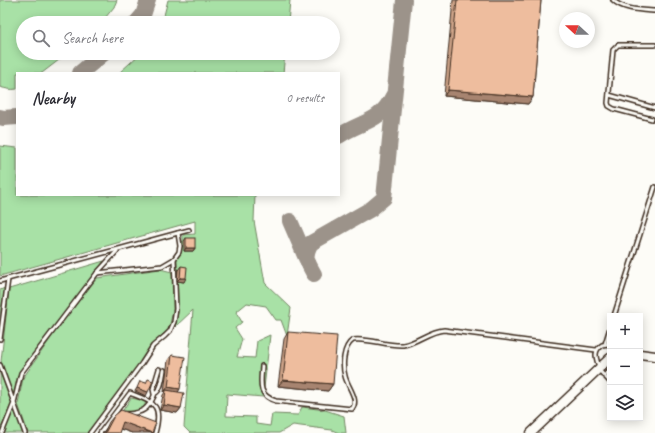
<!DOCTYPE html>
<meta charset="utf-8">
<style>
body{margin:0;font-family:Caveat,sans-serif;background:#f7f7f7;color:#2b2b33}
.controls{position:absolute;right:12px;bottom:12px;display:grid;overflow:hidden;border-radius:0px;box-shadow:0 2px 10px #0003}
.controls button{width:36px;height:36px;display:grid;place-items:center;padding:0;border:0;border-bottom:1px solid #e1e1e2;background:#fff;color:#2b2b33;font:20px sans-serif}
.compass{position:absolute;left:559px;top:12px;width:36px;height:36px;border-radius:50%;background:#fff;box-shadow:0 2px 10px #0003;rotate:291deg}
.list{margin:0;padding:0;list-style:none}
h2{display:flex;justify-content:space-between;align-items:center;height:52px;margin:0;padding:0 16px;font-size:17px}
h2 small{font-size:13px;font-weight:400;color:#7c7c81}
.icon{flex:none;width:22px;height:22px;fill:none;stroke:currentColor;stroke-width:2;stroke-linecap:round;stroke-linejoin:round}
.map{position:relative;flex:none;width:655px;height:433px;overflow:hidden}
.search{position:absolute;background:#fff;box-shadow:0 2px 10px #0003;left:16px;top:16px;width:324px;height:44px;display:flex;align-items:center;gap:10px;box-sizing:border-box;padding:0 14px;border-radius:22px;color:#7c7c81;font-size:15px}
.panel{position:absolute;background:#fff;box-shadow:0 2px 10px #0003;left:16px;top:72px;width:324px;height:124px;border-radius:0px}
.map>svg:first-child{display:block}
.green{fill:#a8e1a6;stroke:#728662}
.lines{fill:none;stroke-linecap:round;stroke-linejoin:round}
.taxiway{stroke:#9c938a;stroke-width:16}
.service-casing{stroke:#3b2a1e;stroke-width:6}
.tertiary-casing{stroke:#3b2a1e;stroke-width:11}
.service{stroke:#fdfcf7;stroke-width:3}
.tertiary{stroke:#fdfcf7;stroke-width:8}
.wall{fill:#cda388;stroke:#3b2a1e}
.shaded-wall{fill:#a7846f;stroke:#3b2a1e}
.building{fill:#eebd9e;stroke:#3b2a1e}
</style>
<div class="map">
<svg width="655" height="433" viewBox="0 0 655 433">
<rect width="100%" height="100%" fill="#fdfcf7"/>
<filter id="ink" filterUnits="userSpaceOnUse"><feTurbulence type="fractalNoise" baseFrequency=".025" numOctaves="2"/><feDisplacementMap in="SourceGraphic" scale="8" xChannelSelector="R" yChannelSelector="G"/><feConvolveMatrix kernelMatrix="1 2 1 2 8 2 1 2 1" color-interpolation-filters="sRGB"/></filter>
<g filter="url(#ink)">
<g class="green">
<path d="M0,0H117L114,7L101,23H23V53H68L42,73H17V89C11,90 6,89 0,87Z"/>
<path d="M168,0H290L288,23H162Z"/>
<path d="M141,53H285L283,73H119Z"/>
<path d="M0,146L17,148V195H255L254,221L265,283L291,308L287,336L281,320H276L266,306L247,303L236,312L242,322L235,328L242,339L237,357L255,358L257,341L270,335L263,397L227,394L226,416L256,417V424L270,426L272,414L298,415L302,407L325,410L344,416L346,433H339L332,430L293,425L279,433H190L184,427L193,310L175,327L178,312L177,259L183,240V235L195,234V221L0,276Z"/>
<path d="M104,261L20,371L13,397L1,361L9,289Z"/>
<path d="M160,269L172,272L173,310L169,329L152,344L140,363L87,433H28L18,404L23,378L60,325L97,278Z"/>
<path d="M5,288L0,330V290Z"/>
<path d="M0,372L12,404L0,430Z"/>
<path d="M131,398L146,401C144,413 132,413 123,410Z"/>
<path d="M14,409L23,433H4Z"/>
</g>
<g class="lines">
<g class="taxiway">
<path d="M136,23L143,15L148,0"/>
<path d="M80,73L104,53"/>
<path d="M0,117L3,118L17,117"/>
<path d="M339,136C361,121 380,123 393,96"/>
<path d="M290,221L306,258"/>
<path d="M314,274C307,261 303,257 311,243L371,209L384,198L404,0"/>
</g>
<defs>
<g id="service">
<path d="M613,0C623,10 642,10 655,11"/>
<path d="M609,95L655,108"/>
<path d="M652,119L614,109L609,106L608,103L613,50L618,45H655"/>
<path d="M97,273L117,251"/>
<path d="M0,281L189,230"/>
<path d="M614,316L655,187"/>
<path d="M0,339L8,279"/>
<path d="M605,344L610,328"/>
<path d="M0,365L25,433"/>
<path d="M262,366C261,383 257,395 276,401L352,409C360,400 347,386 345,376C342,365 343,347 353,340C370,338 386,346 403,345C417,343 429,331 444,330L596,350"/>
<path d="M599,367C596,358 593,351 602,345L608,344L610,346"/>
<path d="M599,370L610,382"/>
<path d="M604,376L610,370"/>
<path d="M154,394L153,389L159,369"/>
<path d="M127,414C143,413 148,409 154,396C156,390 154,396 158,391C162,386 163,376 164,370"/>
<path d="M2,433L14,403L21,373L97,273L162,266L174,259L179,252L180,246L178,233"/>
<path d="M90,433L142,363L153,346L165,336L170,331L174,322L176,309L174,259"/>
<path d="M100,433L130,393C154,403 163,404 155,433"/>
</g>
<g id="tertiary">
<path d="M640,354L655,356"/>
<path d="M531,433L610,358"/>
</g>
</defs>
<use href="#service" class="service-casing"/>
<use href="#tertiary" class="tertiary-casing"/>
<use href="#service" class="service"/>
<use href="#tertiary" class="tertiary"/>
</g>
<g class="wall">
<path d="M453,0H541L533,97L528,104L444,96Z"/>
<path d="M186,238L195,248L193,251H184V241Z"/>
<path d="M181,266L184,282L177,281L178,270Z"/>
<path d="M288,332L333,384L328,391L278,386L284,339Z"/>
<path d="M172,355L181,408L177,413L160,410L163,395L165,392H164L168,360Z"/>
<path d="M114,416L132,433L120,429L119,433H104L109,422Z"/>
</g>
<g class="shaded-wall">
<path d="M448,90L533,97L528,104L444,96Z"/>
<path d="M186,248H195L193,251H184Z"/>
<path d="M180,278H186L184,282L177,281Z"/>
<path d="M283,380L333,384L328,391L278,386Z"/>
<path d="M168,387L180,389L177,394L166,390L165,392H164Z"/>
<path d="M137,388L148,392L146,396L135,391Z"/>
<path d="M164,405L181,408L177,413L160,410Z"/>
<path d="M123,422L152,433H132L118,428Z"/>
</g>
<g class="building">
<path d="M457,0H541L533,97L448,90Z"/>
<rect x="186" y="238" width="9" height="10"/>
<path d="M181,266L187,267L186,278H180Z"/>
<path d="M288,332L337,336L333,384L283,380Z"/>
<path d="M172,355L185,357L180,389L168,387Z"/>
<path d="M148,379L153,381L148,392L137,388L140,381L146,383Z"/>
<path d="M166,390L184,393L181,408L164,405Z"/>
<path d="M121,410L156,423L152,433L123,422L119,433H105L114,416Z"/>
</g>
</g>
</svg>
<div class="controls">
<button>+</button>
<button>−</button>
<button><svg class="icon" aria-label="layers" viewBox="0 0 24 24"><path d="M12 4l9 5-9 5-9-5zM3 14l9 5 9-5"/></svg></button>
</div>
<svg class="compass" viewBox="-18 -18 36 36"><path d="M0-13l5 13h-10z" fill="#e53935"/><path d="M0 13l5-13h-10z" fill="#7c7c81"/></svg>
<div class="search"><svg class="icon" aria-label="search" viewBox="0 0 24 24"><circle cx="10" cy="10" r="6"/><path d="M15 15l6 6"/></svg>Search here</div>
<section class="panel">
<h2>Nearby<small>0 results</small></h2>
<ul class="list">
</ul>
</section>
</div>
